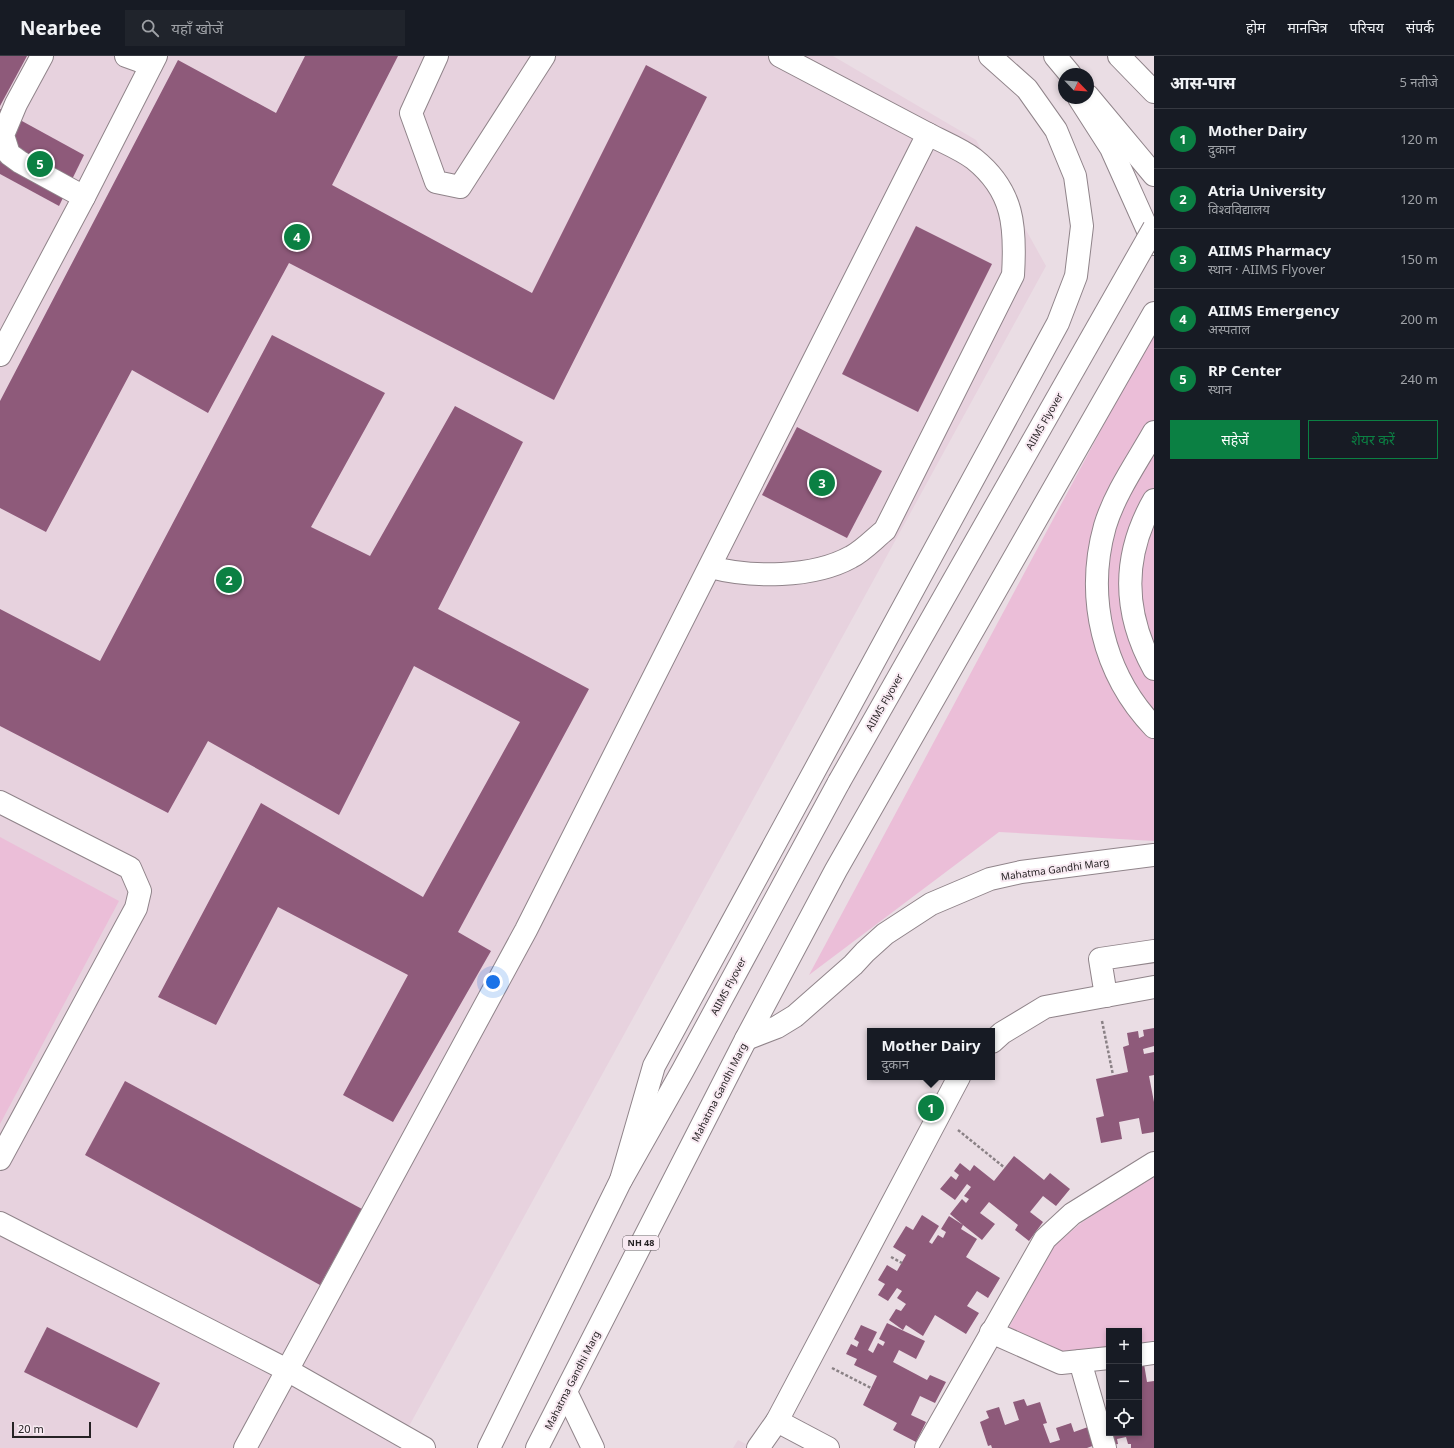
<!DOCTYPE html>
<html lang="hi">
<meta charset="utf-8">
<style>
body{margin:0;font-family:"Noto Sans","Noto Sans Devanagari",sans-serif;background:#20242c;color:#f1f3f6}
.controls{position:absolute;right:12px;bottom:12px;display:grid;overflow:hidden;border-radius:0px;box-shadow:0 2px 6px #0003}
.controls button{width:36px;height:36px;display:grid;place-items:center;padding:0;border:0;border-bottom:1px solid #363941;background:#171b24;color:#f1f3f6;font:20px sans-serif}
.compass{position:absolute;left:1058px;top:12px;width:36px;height:36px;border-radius:50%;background:#171b24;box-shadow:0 2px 6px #0003;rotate:115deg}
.scale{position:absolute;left:12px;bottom:10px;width:79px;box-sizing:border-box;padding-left:4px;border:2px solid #262224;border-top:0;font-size:11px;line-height:14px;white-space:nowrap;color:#262224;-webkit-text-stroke:3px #f8eaf2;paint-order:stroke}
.you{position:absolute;left:493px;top:926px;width:14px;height:14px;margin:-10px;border:3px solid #fff;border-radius:50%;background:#1a73e8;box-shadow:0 0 0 6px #1a73e833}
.badge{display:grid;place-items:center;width:26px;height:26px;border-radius:50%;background:#0b8043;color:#fff;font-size:13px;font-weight:700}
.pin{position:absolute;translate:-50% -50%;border:2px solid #fff;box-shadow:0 1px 4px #0006}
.popup{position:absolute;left:867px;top:972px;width:128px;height:52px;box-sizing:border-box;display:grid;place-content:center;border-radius:0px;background:#171b24;filter:drop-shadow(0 1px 3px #0005);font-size:13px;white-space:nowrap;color:#9ea1a6}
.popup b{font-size:15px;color:#f1f3f6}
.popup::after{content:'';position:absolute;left:50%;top:100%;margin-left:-8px;border:8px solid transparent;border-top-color:#171b24}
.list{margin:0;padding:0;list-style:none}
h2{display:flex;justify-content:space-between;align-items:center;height:52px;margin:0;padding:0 16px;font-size:17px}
h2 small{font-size:13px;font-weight:400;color:#9ea1a6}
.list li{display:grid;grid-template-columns:26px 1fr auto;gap:12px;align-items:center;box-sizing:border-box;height:60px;padding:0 16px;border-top:1px solid #363941}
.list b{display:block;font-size:15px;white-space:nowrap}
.list p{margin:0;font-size:13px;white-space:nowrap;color:#9ea1a6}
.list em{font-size:13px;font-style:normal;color:#9ea1a6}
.actions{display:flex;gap:8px;padding:12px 16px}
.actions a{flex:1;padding:9px 0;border:1px solid #0b8043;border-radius:0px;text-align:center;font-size:14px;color:#0b8043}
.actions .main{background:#0b8043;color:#fff}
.icon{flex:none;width:22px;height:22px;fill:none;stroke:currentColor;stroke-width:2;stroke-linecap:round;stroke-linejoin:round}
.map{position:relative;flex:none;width:1154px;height:1392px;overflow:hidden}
header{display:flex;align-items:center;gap:24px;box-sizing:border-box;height:56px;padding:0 20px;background:#171b24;border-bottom:1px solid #363941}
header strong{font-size:19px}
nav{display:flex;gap:22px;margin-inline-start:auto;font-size:14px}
.search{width:280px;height:36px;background:#20242c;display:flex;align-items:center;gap:10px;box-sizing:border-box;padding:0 14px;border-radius:0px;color:#9ea1a6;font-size:15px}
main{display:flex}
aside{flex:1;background:#171b24}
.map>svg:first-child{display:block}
.built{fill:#e7d2de}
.green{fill:#ebbed8}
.building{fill:#8e5a7a}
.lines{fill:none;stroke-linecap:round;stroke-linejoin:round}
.minor-casing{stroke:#90848a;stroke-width:24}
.major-casing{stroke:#90848a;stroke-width:24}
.highway-casing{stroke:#90848a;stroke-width:24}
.path{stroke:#8a8185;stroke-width:2.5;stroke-dasharray:3 2;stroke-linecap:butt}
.minor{stroke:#fff;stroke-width:22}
.major{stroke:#fff;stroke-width:22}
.highway{stroke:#fff;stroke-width:22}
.major-bridge-casing{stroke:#90848a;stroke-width:24;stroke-linecap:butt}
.major-bridge{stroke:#fff;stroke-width:22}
.labels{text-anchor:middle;stroke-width:4;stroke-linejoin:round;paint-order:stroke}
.shield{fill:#f8eaf2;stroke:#655e62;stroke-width:1}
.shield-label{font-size:9px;font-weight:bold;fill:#262224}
.street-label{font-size:10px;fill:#262224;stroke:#f8eaf2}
</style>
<header>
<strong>Nearbee</strong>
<div class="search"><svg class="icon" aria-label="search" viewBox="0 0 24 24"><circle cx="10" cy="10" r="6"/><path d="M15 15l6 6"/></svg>यहाँ खोजें</div>
<nav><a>होम</a><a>मानचित्र</a><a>परिचय</a><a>संपर्क</a></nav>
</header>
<main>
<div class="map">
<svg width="1154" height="1392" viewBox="0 0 1154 1392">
<rect width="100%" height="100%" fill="#eadde4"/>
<g class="built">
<path d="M0,0H833L976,84L1046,210L397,1392H0Z"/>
<path d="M738,1384L754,1392H733Z"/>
</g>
<g class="green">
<path d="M1154,275V785L999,776L809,919Z"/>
<path d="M0,781L119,845L0,1068Z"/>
<path d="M1154,1119V1285L1139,1287V1275H1109V1291L1061,1296L1008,1273L1054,1190L1081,1167Z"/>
</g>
<g class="building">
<path d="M0,0H27L0,50Z"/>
<path d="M305,0H398L332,129L532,237L646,9L707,41L554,344L289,207L208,357L132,314L46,476L0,452V345L178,4L276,57Z"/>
<path d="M0,53L84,99L59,150L0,118Z"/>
<path d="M916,170L992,208L918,356L842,318Z"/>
<path d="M272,279L385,337L311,471L370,500L455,350L523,386L438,553L589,633L458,876L491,895L393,1066L343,1039L408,919L278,851L216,969L158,941L261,747L423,841L520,666L414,610L339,759L208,685L168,757L0,670V553L100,605Z"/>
<path d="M797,371L882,415L847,482L762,439Z"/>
<path d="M1154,972V990L1143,993L1144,998L1154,996V1019L1149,1020L1154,1046V1076L1142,1078L1139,1062L1119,1066L1122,1083L1101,1087L1096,1062L1104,1060L1096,1023L1128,1016L1123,991L1129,989L1127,977L1138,975L1139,982L1144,980L1143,974Z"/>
<path d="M125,1025L362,1153L320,1229L85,1099Z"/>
<path d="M1014,1100L1044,1124L1050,1117L1070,1133L1056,1150L1043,1140L1030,1156L1043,1166L1029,1185L1015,1174L1018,1169L989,1146L980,1157L995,1168L982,1184L963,1169L961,1173L977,1183L966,1201L1000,1222L988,1242L977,1235L967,1250L979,1257L966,1278L935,1259L923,1280L906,1269L903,1274L889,1264L896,1253L901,1255L906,1248L897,1242L902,1235L897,1232L888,1245L878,1239L885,1228L878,1224L887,1209L897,1215L906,1199L893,1191L906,1170L913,1174L922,1159L939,1170L929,1186L932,1188L938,1179L943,1182L946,1176L941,1173L949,1160L963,1169L950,1158L962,1143L966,1147L969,1143L964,1140L971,1131L967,1128L955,1144L940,1133L951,1120L956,1124L959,1119L954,1115L960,1107L970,1115L974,1109L994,1125Z"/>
<path d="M887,1267L925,1285L916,1303L899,1294L893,1306L927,1324L930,1319L946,1326L935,1347L920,1340L911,1359L926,1366L916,1386L893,1374L897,1367L863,1349L877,1320L854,1309L857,1303L846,1298L851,1288L857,1291L859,1286L854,1283L861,1269L877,1276L868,1294L873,1297L878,1287L883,1290L885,1286L879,1283Z"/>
<path d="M47,1271L160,1327L137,1372L24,1316Z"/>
<path d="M1139,1308H1144L1147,1326L1154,1325V1392H1131V1388H1128L1126,1381L1117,1383L1118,1388L1110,1389L1098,1356L1109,1354V1377H1139Z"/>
<path d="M1024,1343L1027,1350L1040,1346L1047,1367L1043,1368L1050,1387L1060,1384L1056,1372L1071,1367L1074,1376L1088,1371L1095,1389L1087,1392H992L991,1389L988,1390L980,1366L989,1362L986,1355L999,1351L1005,1369L1019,1364L1013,1346Z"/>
</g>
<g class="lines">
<defs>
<g id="minor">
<path d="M42,0L16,48L3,79L9,98L20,106L84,141"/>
<path d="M126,0L151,9"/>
<path d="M437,0L411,57L436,126L460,131L544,0"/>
<path d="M0,299L84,141L156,0"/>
<path d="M710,511C751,522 813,522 851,501C863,495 874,483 885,474L1013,219C1016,171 1014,135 974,103C961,93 943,86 928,78"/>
<path d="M0,746L130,812L140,835L136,852L0,1103"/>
<path d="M1106,940L1100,903L1154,895"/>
<path d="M992,986L1002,977L1045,951L1154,931"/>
<path d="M0,1167L287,1314L424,1392"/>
<path d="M991,1276L1061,1307L1109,1302"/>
<path d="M1139,1299L1154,1297"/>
<path d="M1080,1305L1105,1392"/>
<path d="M566,1336L593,1392"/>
<path d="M245,1392L526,874L928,78L780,0"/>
<path d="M758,1392L777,1365"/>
<path d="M828,1392L777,1365L959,1021"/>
<path d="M926,1392L1045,1183L1072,1158L1154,1107"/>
</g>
<g id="major">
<path d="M1079,42L1111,92L1154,188"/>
<path d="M1154,376C1137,406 1115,437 1105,470C1085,541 1103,618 1154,671"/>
<path d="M1154,444C1122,500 1123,557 1154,613"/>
<path d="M746,983L777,971L795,960L853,909L865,896L885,878L931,848L990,823L1021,816L1154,799"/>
<path d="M621,1124L654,1010L1058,267L1076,220L1082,170L1075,120L1056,74L1027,33L990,0"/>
<path d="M489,1392L621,1124L683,1014L839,726"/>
<path d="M537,1392L746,983L836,814L1154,257"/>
</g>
<g id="highway">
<path d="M1055,0L1070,18"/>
<path d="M1119,0L1154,36"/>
<path d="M1088,40L1154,119"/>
</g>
</defs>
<use href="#minor" class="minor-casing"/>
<use href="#major" class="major-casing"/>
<use href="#highway" class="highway-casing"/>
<g class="path">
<path d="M1102,965L1113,1019"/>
<path d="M958,1074L1005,1112"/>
<path d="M891,1201L902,1207"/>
<path d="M832,1312L871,1332"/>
</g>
<use href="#minor" class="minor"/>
<use href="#major" class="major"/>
<use href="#highway" class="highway"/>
<defs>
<path id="major-bridge" d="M839,726L1154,172"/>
</defs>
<use href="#major-bridge" class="major-bridge-casing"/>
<use href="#major-bridge" class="major-bridge"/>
</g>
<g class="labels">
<rect class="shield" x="623" y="1180" width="36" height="14" rx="3"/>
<g class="shield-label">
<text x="641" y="1190">NH 48</text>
</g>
<g class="street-label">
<text transform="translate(1044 365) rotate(-60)" y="4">AIIMS Flyover</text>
<text transform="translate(884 646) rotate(-60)" y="4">AIIMS Flyover</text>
<text transform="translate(1055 813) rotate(-8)" y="4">Mahatma Gandhi Marg</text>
<text transform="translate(728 930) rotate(-62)" y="4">AIIMS Flyover</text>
<text transform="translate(719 1036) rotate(-63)" y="4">Mahatma Gandhi Marg</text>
<text transform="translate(572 1324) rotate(-63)" y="4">Mahatma Gandhi Marg</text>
</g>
</g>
</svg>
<div class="controls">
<button>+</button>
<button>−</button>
<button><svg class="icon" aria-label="locate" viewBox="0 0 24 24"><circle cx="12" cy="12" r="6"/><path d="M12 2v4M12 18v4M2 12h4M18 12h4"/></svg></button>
</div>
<svg class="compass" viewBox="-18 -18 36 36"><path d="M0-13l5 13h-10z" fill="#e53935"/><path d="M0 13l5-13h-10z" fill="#9ea1a6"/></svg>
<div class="scale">20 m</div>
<div class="you"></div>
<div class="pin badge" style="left:931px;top:1052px">1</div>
<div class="popup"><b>Mother Dairy</b>दुकान</div>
<div class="pin badge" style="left:229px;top:524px">2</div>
<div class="pin badge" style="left:822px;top:427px">3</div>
<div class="pin badge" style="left:297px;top:181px">4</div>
<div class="pin badge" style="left:40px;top:108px">5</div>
</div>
<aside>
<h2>आस-पास<small>5 नतीजे</small></h2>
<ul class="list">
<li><span class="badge">1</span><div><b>Mother Dairy</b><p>दुकान</p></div><em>120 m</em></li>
<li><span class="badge">2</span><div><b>Atria University</b><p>विश्वविद्यालय</p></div><em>120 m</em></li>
<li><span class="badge">3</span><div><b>AIIMS Pharmacy</b><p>स्थान · AIIMS Flyover</p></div><em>150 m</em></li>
<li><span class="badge">4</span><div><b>AIIMS Emergency</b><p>अस्पताल</p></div><em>200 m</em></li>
<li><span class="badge">5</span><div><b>RP Center</b><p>स्थान</p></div><em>240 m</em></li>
</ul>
<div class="actions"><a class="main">सहेजें</a><a>शेयर करें</a></div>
</aside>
</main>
